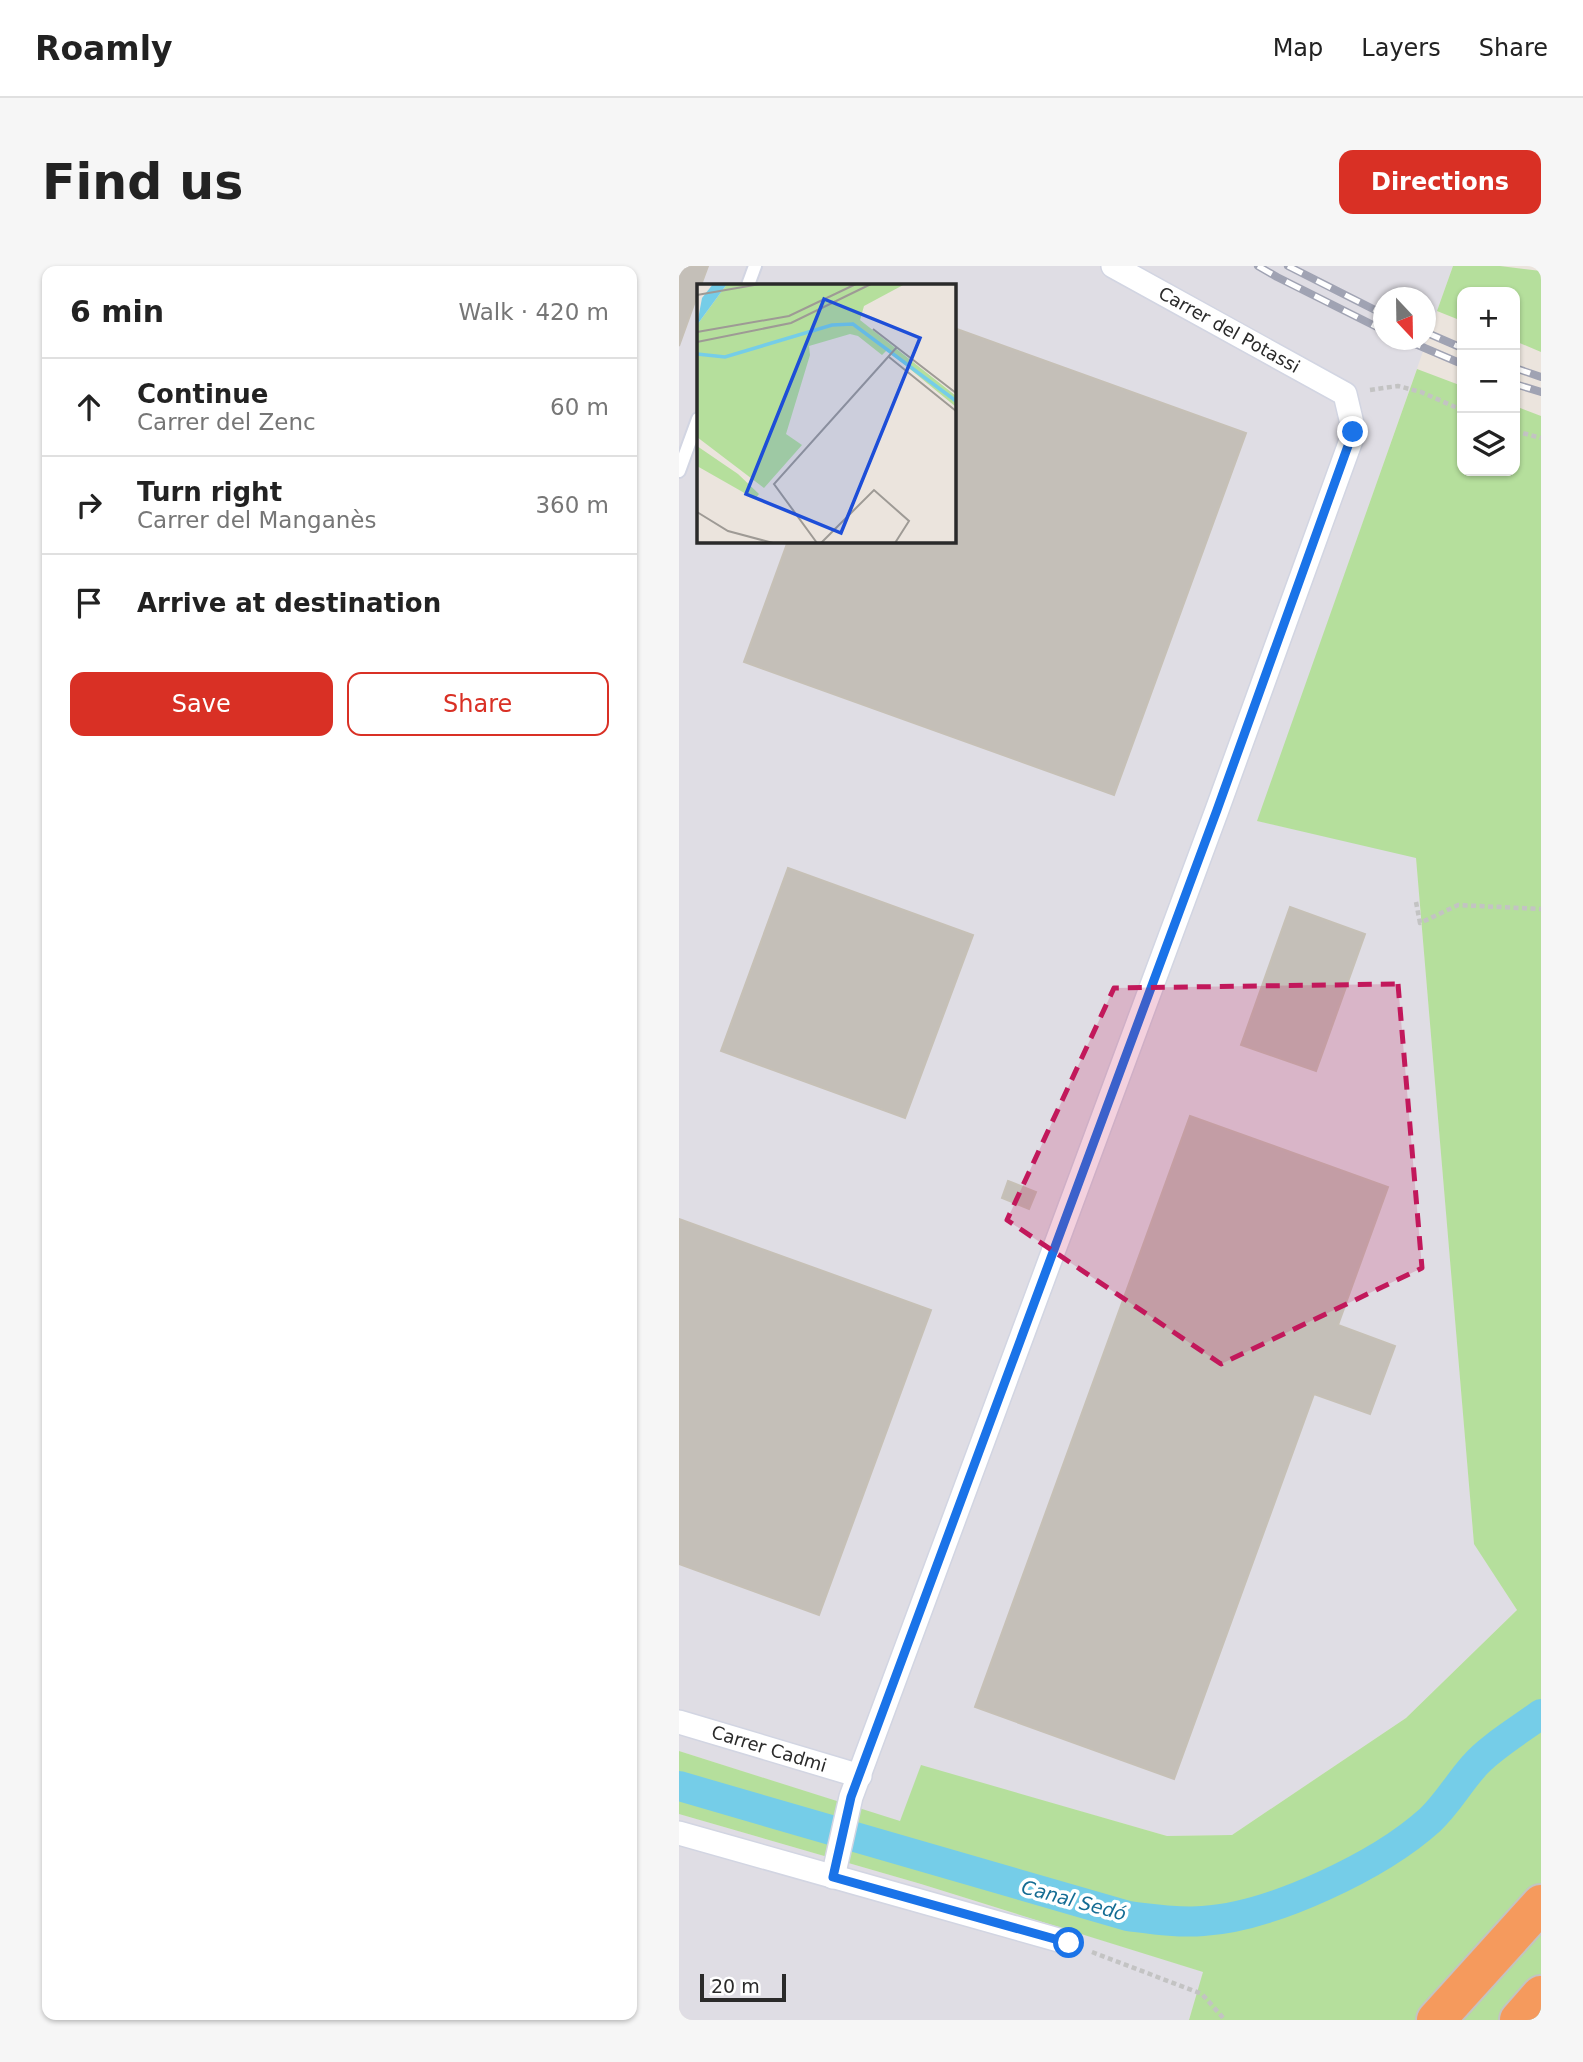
<!DOCTYPE html>
<meta charset="utf-8">
<style>
body{margin:0;font-family:"DejaVu Sans",sans-serif;background:#f6f6f6;color:#222}
.controls{position:absolute;right:21px;top:21px;display:grid;overflow:hidden;border-radius:14px;box-shadow:0 2px 5px #0004}
.controls button{width:63px;height:63px;display:grid;place-items:center;padding:0;border:0;border-bottom:2px solid #e0e0e0;background:#fff;color:#222;font:35px sans-serif}
.compass{position:absolute;left:694px;top:21px;width:63px;height:63px;border-radius:50%;background:#fff;box-shadow:0 2px 5px #0004;rotate:158deg}
.scale{position:absolute;left:21px;bottom:18px;width:86px;box-sizing:border-box;padding-left:7px;border:4px solid #2a2a2a;border-top:0;font-size:19px;line-height:24px;white-space:nowrap;color:#2a2a2a;-webkit-text-stroke:5px #fff;paint-order:stroke}
.stop{position:absolute;width:21px;height:21px;margin:-16px;border:5px solid #1a73e8;border-radius:50%;background:#fff}
.stop.end{background:#1a73e8;border-color:#fff;box-shadow:0 2px 7px #0008}
.list{margin:0;padding:0;list-style:none}
h2{display:flex;justify-content:space-between;align-items:center;height:91px;margin:0;padding:0 28px;font-size:30px}
h2 small{font-size:23px;font-weight:400;color:#767676}
.list li{display:grid;grid-template-columns:46px 1fr auto;gap:21px;align-items:center;box-sizing:border-box;height:98px;padding:0 28px;border-top:2px solid #e0e0e0}
.list b{display:block;font-size:26px;white-space:nowrap}
.list p{margin:0;font-size:23px;white-space:nowrap;color:#767676}
.list em{font-size:23px;font-style:normal;color:#767676}
.actions{display:flex;gap:14px;padding:21px 28px}
.actions a{flex:1;padding:16px 0;border:2px solid #d93025;border-radius:14px;text-align:center;font-size:24px;color:#d93025}
.actions .main{background:#d93025;color:#fff}
.icon{flex:none;width:38px;height:38px;fill:none;stroke:currentColor;stroke-width:2;stroke-linecap:round;stroke-linejoin:round}
.map{position:relative;flex:none;width:862px;height:1754px;overflow:hidden;border-radius:14px}
header{display:flex;align-items:center;gap:42px;box-sizing:border-box;height:98px;padding:0 35px;background:#fff;border-bottom:2px solid #e0e0e0}
header strong{font-size:33px}
nav{display:flex;gap:38px;margin-inline-start:auto;font-size:24px}
.intro{display:flex;align-items:center;justify-content:space-between;box-sizing:border-box;height:168px;padding:0 42px}
h1{margin:0;font-size:49px}
.button{padding:18px 32px;border-radius:14px;background:#d93025;color:#fff;font-size:24px;font-weight:700}
main{display:flex;gap:42px;padding:0 42px}
aside{flex:1;background:#fff;border-radius:14px;box-shadow:0 2px 5px #0004}
.map>svg:first-child{display:block}
.industrial{fill:#dfdde4;fill-rule:evenodd}
.green{fill:#b5df9c}
.lines{fill:none;stroke-linecap:round;stroke-linejoin:round}
.canal{stroke:#75cde8;stroke-width:30}
.building{fill:#c4bfb8;stroke:#c6c0b6;stroke-width:2}
.lane-casing{stroke:#d2d5e2;stroke-width:16}
.street-casing{stroke:#d2d5e2;stroke-width:26}
.highway-casing{stroke:#c3c3c3;stroke-width:42}
.path{stroke:#c3c3c3;stroke-width:4.5;stroke-dasharray:5 3.5;stroke-linecap:butt}
.lane{stroke:#fff;stroke-width:12}
.street{stroke:#fff;stroke-width:23}
.highway{stroke:#f59a5d;stroke-width:38}
.rail-casing{stroke:#a0a3b3;stroke-width:8}
.rail{stroke:#fff;stroke-width:5;stroke-dasharray:16;stroke-linecap:butt}
.route{stroke:#1a73e8;stroke-width:9}
.marked{fill:#c2185b;fill-opacity:0.2;stroke:#c2185b;stroke-width:5;stroke-dasharray:14 9;stroke-linejoin:round}
.labels{text-anchor:middle;stroke-width:7;stroke-linejoin:round;paint-order:stroke}
.street-label{font-size:18px;fill:#2a2a2a;stroke:#fff}
.water-label{font-size:19px;font-style:italic;fill:#146c93;stroke:#fff}
.inset-river{fill:none;stroke:#75cde8;stroke-width:3.5}
.inset-road{fill:none;stroke:#9e9a95;stroke-width:2}
.view{fill:#1d4ed8;fill-opacity:0.15;stroke:#1d4ed8;stroke-width:3.5}
.inset-edge{fill:none;stroke:#2a2a2a;stroke-width:3.5}
</style>
<header>
<strong>Roamly</strong>
<nav><a>Map</a><a>Layers</a><a>Share</a></nav>
</header>
<div class="intro"><h1>Find us</h1><a class="button">Directions</a></div>
<main>
<aside>
<h2>6 min<small>Walk · 420 m</small></h2>
<ul class="list">
<li><svg class="icon" aria-label="ahead" viewBox="0 0 24 24"><path d="M12 20V5M6 11l6-6 6 6"/></svg><div><b>Continue</b><p>Carrer del Zenc</p></div><em>60 m</em></li>
<li><svg class="icon" aria-label="right" viewBox="0 0 24 24"><path d="M7 20v-9h11M14 6l5 5-5 5"/></svg><div><b>Turn right</b><p>Carrer del Manganès</p></div><em>360 m</em></li>
<li><svg class="icon" aria-label="arrive" viewBox="0 0 24 24"><path d="M6 21V4h12l-3 4 3 4H6"/></svg><div><b>Arrive at destination</b></div></li>
</ul>
<div class="actions"><a class="main">Save</a><a>Share</a></div>
</aside>
<div class="map">
<svg width="862" height="1754" viewBox="0 0 862 1754">
<rect width="100%" height="100%" fill="#ebe4dd"/>
<g class="industrial">
<path d="M0,0H774L579,555L737,591L795,1277L838,1344L727,1452L553,1569L488,1570L242,1500L222,1556L0,1485ZM19,19H275V275H19ZM704,32H746V74H704Z"/>
<path d="M0,1548L242,1618L525,1706L510,1754H0Z"/>
</g>
<g class="green">
<path d="M774,0H821L862,5V86L836,75V26H783V55L758,45Z"/>
<path d="M738,103L783,120V205H836V140L862,150V1754H510L524,1706L242,1618L0,1548V1485L221,1555L242,1499L488,1570L553,1569L727,1452L838,1344L795,1278L737,592L578,555Z"/>
</g>
<g class="lines">
<path class="canal" d="M0,1520L449,1650C473,1653 499,1657 524,1655C592,1651 700,1600 751,1554C768,1538 779,1518 795,1500C810,1482 842,1463 862,1448"/>
</g>
<g class="building">
<path d="M0,0H29L22,19H19V27L0,80Z"/>
<path d="M275,62L567,167L435,529L65,396L109,275H275Z"/>
<path d="M109,602L294,669L226,852L42,785Z"/>
<path d="M611,641L686,668L637,805L562,779Z"/>
<path d="M511,850L709,921L659,1059L716,1080L691,1148L635,1128L495,1513L296,1441Z"/>
<path d="M329,915L357,926L350,943L323,932Z"/>
<path d="M0,953L252,1044L140,1349L0,1298Z"/>
</g>
<g class="lines">
<defs>
<g id="lane">
<path d="M69,19L76,0"/>
<path d="M0,205L19,153"/>
</g>
<g id="street">
<path d="M0,1456L181,1510"/>
<path d="M0,1567L390,1677"/>
<path d="M154,1611L172,1531L538,544L675,166L666,128L434,0"/>
</g>
<g id="highway">
<path d="M757,1754L862,1638"/>
<path d="M840,1754L862,1729"/>
</g>
</defs>
<use href="#lane" class="lane-casing"/>
<use href="#street" class="street-casing"/>
<use href="#highway" class="highway-casing"/>
<g class="path">
<path d="M691,124L719,120L742,126L783,144"/>
<path d="M836,165L862,172"/>
<path d="M737,636L741,657L779,639L862,643"/>
<path d="M413,1686L523,1728L546,1754"/>
</g>
<use href="#lane" class="lane"/>
<use href="#street" class="street"/>
<use href="#highway" class="highway"/>
<defs>
<g id="rail">
<path d="M579,0L598,11L704,64"/>
<path d="M609,0L704,48"/>
<path d="M746,66L783,82"/>
<path d="M727,74L783,98"/>
<path d="M836,102L862,111"/>
<path d="M836,118L862,126"/>
</g>
</defs>
<use href="#rail" class="rail-casing"/>
<use href="#rail" class="rail"/>
</g>
<g class="lines">
<path class="route" d="M390,1677L154,1611L172,1531L538,544L674,166"/>
</g>
<path class="marked" d="M719,718L743,1002L542,1098L328,954L435,722Z"/>
<g class="labels">
<g class="street-label">
<text transform="translate(550 64) rotate(29)" y="6">Carrer del Potassi</text>
<text transform="translate(90 1483) rotate(17)" y="6">Carrer Cadmi</text>
</g>
<g class="water-label">
<text transform="translate(395 1634) rotate(15)" y="7">Canal Sedó</text>
</g>
</g>
<g transform="translate(18 18)">
<rect width="259" height="259" fill="#ebe4dd"/>
<path d="M30,0H208L167,22L163,36L259,112V123L190,66L185,71L161,52L153,50L112,62L113,71L89,150L105,161L67,204L0,153V41ZM0,162L41,190L62,210L58,215L0,182Z" fill="#b5df9c"/>
<path d="M16,0H30L0,41L5,14Z" fill="#75cde8"/>
<path class="inset-river" d="M0,70L28,73L135,41L156,40L259,117"/>
<path class="inset-road" d="M0,11L63,0M176,45L259,109M0,48L92,32L159,0M0,58L94,39L174,0M192,73L259,127M0,228L31,247L76,259M120,259L77,200L200,63M124,259L177,206L212,237L198,259"/>
<path class="view" d="M127,15L223,54L144,249L49,210Z"/>
<rect width="259" height="259" class="inset-edge"/>
</g>
</svg>
<div class="controls">
<button>+</button>
<button>−</button>
<button><svg class="icon" aria-label="layers" viewBox="0 0 24 24"><path d="M12 4l9 5-9 5-9-5zM3 14l9 5 9-5"/></svg></button>
</div>
<svg class="compass" viewBox="-18 -18 36 36"><path d="M0-13l5 13h-10z" fill="#e53935"/><path d="M0 13l5-13h-10z" fill="#767676"/></svg>
<div class="scale">20 m</div>
<div class="stop" style="left:390px;top:1677px"></div>
<div class="stop end" style="left:674px;top:166px"></div>
</div>
</main>
